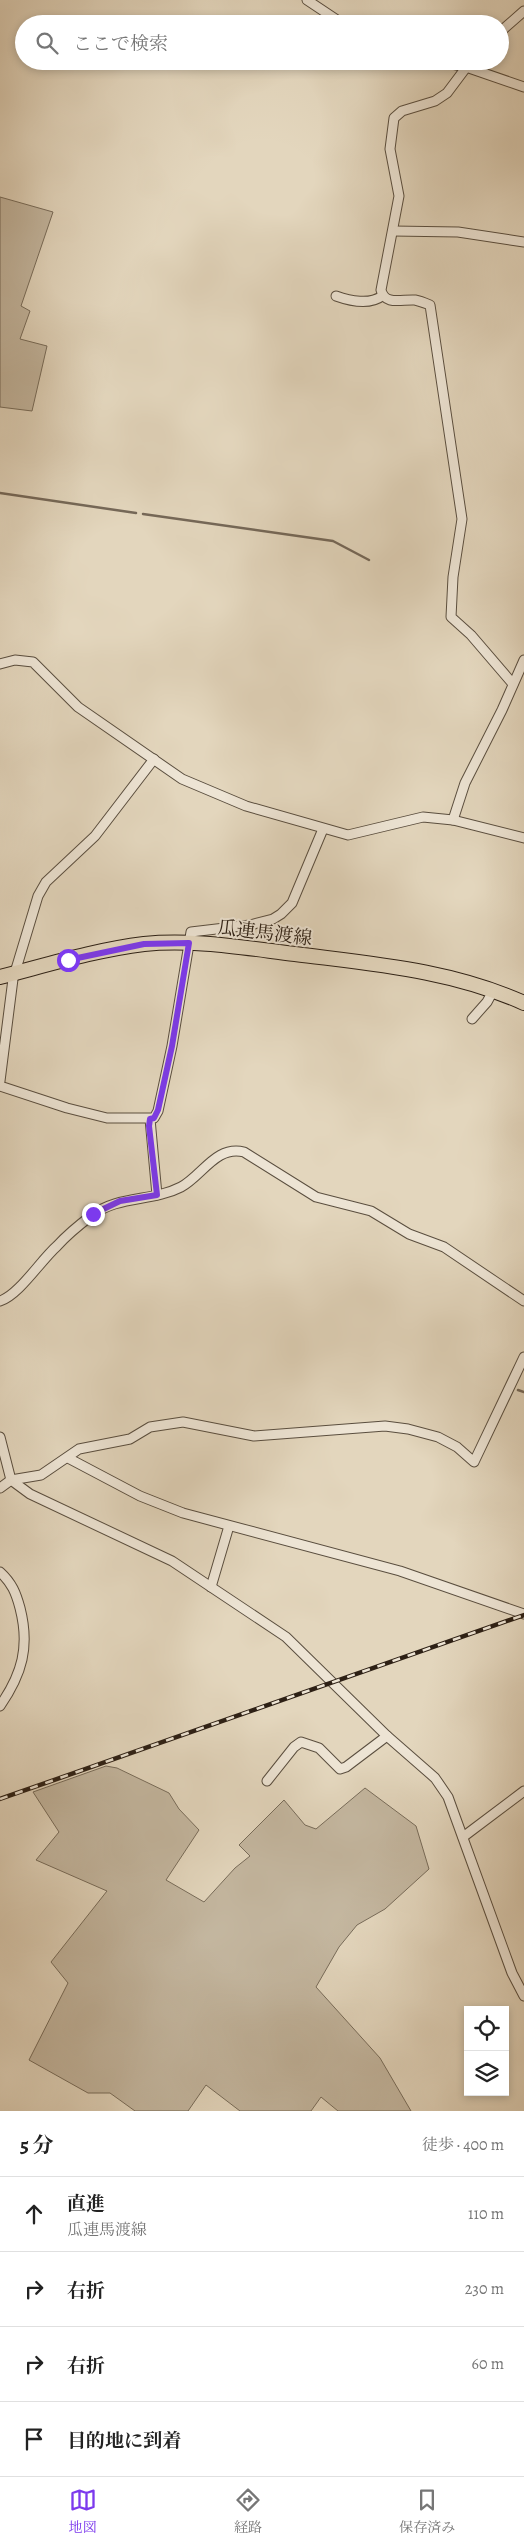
<!DOCTYPE html>
<html lang="ja">
<meta charset="utf-8">
<style>
body{margin:0;font-family:Alegreya,"Noto Serif JP",serif;background:#f6f6f6;color:#222}
.controls{position:absolute;right:15px;bottom:15px;display:grid;overflow:hidden;border-radius:0px;box-shadow:0 2px 8px #0003}
.controls button{width:45px;height:45px;display:grid;place-items:center;padding:0;border:0;border-bottom:1px solid #e0e0e0;background:#fff;color:#222;font:25px sans-serif}
.stop{position:absolute;width:15px;height:15px;margin:-11px;border:4px solid #7c3aed;border-radius:50%;background:#fff}
.stop.end{background:#7c3aed;border-color:#fff;box-shadow:0 1px 5px #0008}
.list{margin:0;padding:0;list-style:none}
h2{display:flex;justify-content:space-between;align-items:center;height:65px;margin:0;padding:0 20px;font-size:21px}
h2 small{font-size:16px;font-weight:400;color:#767676}
.list li{display:grid;grid-template-columns:32px 1fr auto;gap:15px;align-items:center;box-sizing:border-box;height:75px;padding:0 20px;border-top:1px solid #e0e0e0}
.list b{display:block;font-size:19px;white-space:nowrap}
.list p{margin:0;font-size:16px;white-space:nowrap;color:#767676}
.list em{font-size:16px;font-style:normal;color:#767676}
.icon{flex:none;width:28px;height:28px;fill:none;stroke:currentColor;stroke-width:2;stroke-linecap:round;stroke-linejoin:round}
.map{position:relative;flex:none;width:524px;height:2111px;overflow:hidden}
.search{position:absolute;background:#fff;box-shadow:0 2px 8px #0003;left:15px;right:15px;top:15px;height:55px;display:flex;align-items:center;gap:12px;box-sizing:border-box;padding:0 18px;border-radius:28px;color:#767676;font-size:19px}
.sheet{height:365px;background:#fff}
nav{display:flex;justify-content:space-around;align-items:center;box-sizing:border-box;height:70px;border-top:1px solid #e0e0e0;background:#fff;font-size:14px;color:#767676}
nav a{display:grid;justify-items:center;gap:2px}
nav .on{color:#7c3aed}
.map>svg:first-child{display:block}
.green{fill:#c4b7a0;stroke:#786c5a}
.lines{fill:none;stroke-linecap:round;stroke-linejoin:round}
.stream{stroke:#756858;stroke-width:2.5}
.minor-casing{stroke:#5a4e3f;stroke-width:11}
.primary-casing{stroke:#2d2015;stroke-width:16}
.minor{stroke:#ede4d4;stroke-width:9}
.primary{stroke:#e3d6bd;stroke-width:14}
.rail-casing{stroke:#2d2015;stroke-width:4.5}
.rail{stroke:#ede4d4;stroke-width:2.5;stroke-dasharray:8;stroke-linecap:butt}
.route{stroke:#7c3aed;stroke-width:6}
.labels{text-anchor:middle;stroke-width:4;stroke-linejoin:round;paint-order:stroke}
.street-label{font-size:19px;fill:#2d2015;stroke:#ede4d4}
</style>
<div class="map">
<svg width="524" height="2111" viewBox="0 0 524 2111">
<rect width="100%" height="100%" fill="#e3d6bd"/>
<filter id="stains"><feTurbulence type="fractalNoise" baseFrequency=".004" numOctaves="4"/><feColorMatrix values="0 0 0 0 .2 0 0 0 0 .09 0 0 0 0 .02 0 0 0 .5 -.17"/></filter>
<radialGradient id="worn" r=".72"><stop offset=".6" stop-color="#630" stop-opacity="0"/><stop offset="1" stop-color="#630" stop-opacity=".3"/></radialGradient>
<g class="green">
<path d="M0,197L53,212L21,306L30,311L20,339L47,346L32,411L0,407Z"/>
<path d="M106,1766L117,1768L169,1793L179,1809L199,1830L166,1880L204,1902L235,1868L250,1856L239,1845L284,1800L305,1825L316,1829L365,1788L416,1826L429,1869L385,1909L357,1925L339,1947L316,1987L380,2058L411,2111H338L321,2097L311,2111H240L206,2085L188,2111H135L110,2093H88L29,2060L68,1983L51,1962L107,1891L36,1860L59,1832L33,1792Z"/>
</g>
<g class="lines">
<g class="stream">
<path d="M0,493L136,513"/>
<path d="M143,514L333,541L369,560"/>
<path d="M518,1390L524,1392"/>
</g>
<defs>
<g id="minor">
<path d="M307,0L343,24"/>
<path d="M500,32L524,11"/>
<path d="M438,61L466,67L524,87"/>
<path d="M471,61L447,93L435,101L402,111L394,118L390,149L399,196L381,290C385,306 402,299 415,300C420,301 425,303 430,305L462,519L453,577L451,617L471,635L513,684"/>
<path d="M393,231L458,232L524,242"/>
<path d="M336,296C350,301 370,305 382,296"/>
<path d="M0,664L15,660L33,662L78,707L182,779L246,806L348,835L423,817L453,820L524,838"/>
<path d="M453,820L465,783L502,710L524,660"/>
<path d="M472,1019L487,1002L493,991"/>
<path d="M0,1081L13,979L38,896L46,882L95,836L154,759"/>
<path d="M0,1086L67,1108L107,1118H154L158,1111L172,1046L191,932L250,925L273,919L281,914L292,903L323,829"/>
<path d="M150,1119L157,1195"/>
<path d="M0,1301C19,1295 41,1260 57,1246C67,1235 79,1225 91,1216C118,1195 152,1202 181,1187C202,1176 216,1145 244,1152L316,1197L371,1211L409,1234L444,1247L524,1301"/>
<path d="M0,1437L11,1480L30,1494L172,1561L286,1637L387,1736L435,1778L448,1797L512,1973L524,1996"/>
<path d="M68,1458L140,1496L183,1513L400,1571L524,1614"/>
<path d="M0,1488L11,1480L41,1475L79,1449L130,1439L150,1427L183,1422L254,1436L385,1426L408,1429L438,1437L457,1447L474,1462L524,1357"/>
<path d="M0,1572C12,1583 16,1593 20,1608C30,1647 22,1674 0,1706"/>
<path d="M211,1587L229,1526"/>
<path d="M267,1781L294,1747L301,1742L319,1748L340,1769L346,1767L387,1736"/>
<path d="M463,1837L524,1791"/>
</g>
<path id="primary" d="M0,977C47,965 95,950 144,944C194,939 245,948 295,954C373,964 451,970 524,1003"/>
</defs>
<use href="#minor" class="minor-casing"/>
<use href="#primary" class="primary-casing"/>
<use href="#minor" class="minor"/>
<use href="#primary" class="primary"/>
<defs>
<path id="rail" d="M0,1799L524,1615"/>
</defs>
<use href="#rail" class="rail-casing"/>
<use href="#rail" class="rail"/>
</g>
<g class="lines">
<path class="route" d="M68,960L144,944L189,943L172,1046L158,1110L154,1118L150,1119L149,1126L157,1195L120,1201L93,1214"/>
</g>
<g class="labels">
<g class="street-label">
<text transform="translate(265 932) rotate(7)" y="7">瓜連馬渡線</text>
</g>
</g>
<rect width="100%" height="100%" filter="url(#stains)"/>
<rect width="100%" height="100%" fill="url(#worn)"/>
</svg>
<div class="controls">
<button><svg class="icon" aria-label="locate" viewBox="0 0 24 24"><circle cx="12" cy="12" r="6"/><path d="M12 2v4M12 18v4M2 12h4M18 12h4"/></svg></button>
<button><svg class="icon" aria-label="layers" viewBox="0 0 24 24"><path d="M12 4l9 5-9 5-9-5zM3 14l9 5 9-5"/></svg></button>
</div>
<div class="stop" style="left:68px;top:960px"></div>
<div class="stop end" style="left:93px;top:1214px"></div>
<div class="search"><svg class="icon" aria-label="search" viewBox="0 0 24 24"><circle cx="10" cy="10" r="6"/><path d="M15 15l6 6"/></svg>ここで検索</div>
</div>
<section class="sheet">
<h2>5 分<small>徒歩 · 400 m</small></h2>
<ul class="list">
<li><svg class="icon" aria-label="ahead" viewBox="0 0 24 24"><path d="M12 20V5M6 11l6-6 6 6"/></svg><div><b>直進</b><p>瓜連馬渡線</p></div><em>110 m</em></li>
<li><svg class="icon" aria-label="right" viewBox="0 0 24 24"><path d="M7 20v-9h11M14 6l5 5-5 5"/></svg><div><b>右折</b></div><em>230 m</em></li>
<li><svg class="icon" aria-label="right" viewBox="0 0 24 24"><path d="M7 20v-9h11M14 6l5 5-5 5"/></svg><div><b>右折</b></div><em>60 m</em></li>
<li><svg class="icon" aria-label="arrive" viewBox="0 0 24 24"><path d="M6 21V4h12l-3 4 3 4H6"/></svg><div><b>目的地に到着</b></div></li>
</ul>
</section>
<nav>
<a class="on"><svg class="icon" aria-label="map" viewBox="0 0 24 24"><path d="M3 6l6-2 6 2 6-2v14l-6 2-6-2-6 2zM9 4v14M15 6v14"/></svg>地図</a>
<a><svg class="icon" aria-label="directions" viewBox="0 0 24 24"><path d="M12 3l9 9-9 9-9-9zM9 14v-3h6M13 9l2 2-2 2"/></svg>経路</a>
<a><svg class="icon" aria-label="saved" viewBox="0 0 24 24"><path d="M7 4h10v16l-5-4-5 4z"/></svg>保存済み</a>
</nav>
